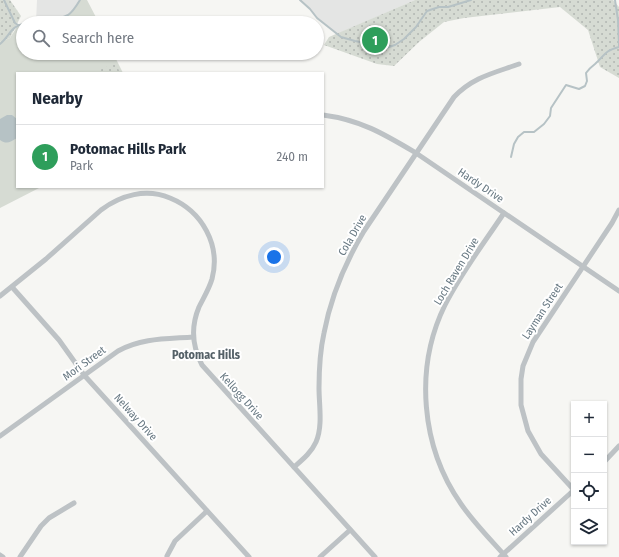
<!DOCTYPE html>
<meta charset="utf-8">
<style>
body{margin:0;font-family:"Fira Sans Condensed",sans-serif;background:#f2f2f3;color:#1f2937}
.controls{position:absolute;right:12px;bottom:12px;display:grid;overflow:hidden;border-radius:0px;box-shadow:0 1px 3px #0004}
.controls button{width:36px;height:36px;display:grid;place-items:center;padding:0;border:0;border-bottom:1px solid #e0e1e3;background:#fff;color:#1f2937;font:20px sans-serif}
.you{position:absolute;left:274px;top:257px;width:14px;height:14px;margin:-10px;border:3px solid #fff;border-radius:50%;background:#1a73e8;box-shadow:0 0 0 6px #1a73e833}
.badge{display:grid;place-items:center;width:26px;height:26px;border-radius:50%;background:#d74a33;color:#fff;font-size:13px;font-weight:700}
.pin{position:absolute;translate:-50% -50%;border:2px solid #fff;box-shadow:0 1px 4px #0006}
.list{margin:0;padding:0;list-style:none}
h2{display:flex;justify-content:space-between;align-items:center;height:52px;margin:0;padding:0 16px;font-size:17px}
h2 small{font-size:13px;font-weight:400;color:#747a83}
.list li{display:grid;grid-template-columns:26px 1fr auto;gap:12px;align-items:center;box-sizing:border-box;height:64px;padding:0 16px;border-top:1px solid #e0e1e3}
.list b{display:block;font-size:15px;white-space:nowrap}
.list p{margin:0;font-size:13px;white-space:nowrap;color:#747a83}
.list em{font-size:13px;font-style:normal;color:#747a83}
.icon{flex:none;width:22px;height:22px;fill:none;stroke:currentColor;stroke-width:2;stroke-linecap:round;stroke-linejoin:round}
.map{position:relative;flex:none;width:619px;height:557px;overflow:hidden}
.search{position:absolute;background:#fff;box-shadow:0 1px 3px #0004;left:16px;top:16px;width:308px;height:44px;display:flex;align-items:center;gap:10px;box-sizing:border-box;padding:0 14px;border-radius:22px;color:#747a83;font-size:15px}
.panel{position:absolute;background:#fff;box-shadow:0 1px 3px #0004;left:16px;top:72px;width:308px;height:116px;border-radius:0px}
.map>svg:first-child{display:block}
.built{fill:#e4e5e4}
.grass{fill:#d6dbd3}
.park{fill:url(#park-dots)}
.water{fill:#b6c2c5}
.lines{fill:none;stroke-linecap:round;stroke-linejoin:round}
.stream{stroke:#b6c2c5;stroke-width:2}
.street{stroke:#bdc2c5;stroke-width:5}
.labels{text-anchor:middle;stroke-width:4;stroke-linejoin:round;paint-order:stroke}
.street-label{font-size:11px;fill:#677882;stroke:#fff}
.neighbourhood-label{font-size:12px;font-weight:bold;fill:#556168;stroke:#fff}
</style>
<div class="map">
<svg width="619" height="557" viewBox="0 0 619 557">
<defs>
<pattern id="park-dots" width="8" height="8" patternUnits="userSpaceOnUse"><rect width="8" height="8" fill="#d6dbd3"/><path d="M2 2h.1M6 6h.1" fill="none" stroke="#b1b6b1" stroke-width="1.8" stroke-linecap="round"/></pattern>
</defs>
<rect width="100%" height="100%" fill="#f6f6f3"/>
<g class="built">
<path d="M37,0H80L76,8L67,15L49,20L36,22Z"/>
<path d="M300,0H415L337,34L317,18L310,9Z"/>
</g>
<g class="grass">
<path d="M80,0H87L99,23H26C38,22 57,21 68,15C73,12 77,5 80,0Z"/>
<path d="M23,24V53H113L123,73H17V187H41L0,208V42L10,38L18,25Z"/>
</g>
<g class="park">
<path d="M0,0H10L21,16L10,38L0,42Z"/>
<path d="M415,0H613L619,7V78L600,67L588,30L560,7L464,18L444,22L419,42L394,66L377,64L324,45L329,37Z"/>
<path d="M113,64L117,66L120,73H93Z"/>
</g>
<path class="water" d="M7,115H12L17,119V138C10,142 7,145 0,140V119Z"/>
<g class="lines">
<g class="stream">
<path d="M4,0L15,23L18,25"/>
<path d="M300,0L310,9L317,18L341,37L355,41L365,43L376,47L386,48L395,45L404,39L416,27L427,11L439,7H448L471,0"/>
<path d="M615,0L618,20L619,46"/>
<path d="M26,23C38,22 57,21 68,15C73,12 77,5 80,0"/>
<path d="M0,44C9,37 11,26 23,24"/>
<path d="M511,157L514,144L518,137L524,132H534L544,124L550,116L551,108L566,85L579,89L585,86L587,81L586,73C589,69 591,67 595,64C605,55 604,51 619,47"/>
</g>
<g class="street">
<path d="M323,115C361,120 384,134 416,153L619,291"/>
<path d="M504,213C484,243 461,273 445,305C414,368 421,447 461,504C474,523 491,540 506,557"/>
<path d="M12,287L59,340L84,375L249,557"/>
<path d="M0,296L46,259L101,210C121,195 146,188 170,198C202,211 221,245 212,279C209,289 204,297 199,307C191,326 192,346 202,365L375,557"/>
<path d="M0,436L118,351C142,338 166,339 193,337"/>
<path d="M604,462L619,446"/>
<path d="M294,467C302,460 311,453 316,442C323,426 319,405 319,388C319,370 320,351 324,333C331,296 345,263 364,231L454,97C473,77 494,73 519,64"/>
<path d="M574,490L541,454L528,431L521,405V379L523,366L533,342L612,223L619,210"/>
<path d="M0,555L3,557"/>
<path d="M167,556L175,541L207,511"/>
<path d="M20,557L41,526L49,518L74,503"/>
<path d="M320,557L350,530"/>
<path d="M500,557L574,490"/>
</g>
</g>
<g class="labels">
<g class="street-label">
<text transform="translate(481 185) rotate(34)" y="4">Hardy Drive</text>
<text transform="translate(352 235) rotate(-60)" y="4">Cola Drive</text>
<text transform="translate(456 271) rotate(-59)" y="4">Loch Raven Drive</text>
<text transform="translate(542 311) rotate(-57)" y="4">Layman Street</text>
<text transform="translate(84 363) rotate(-36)" y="4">Mori Street</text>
<text transform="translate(242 396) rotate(48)" y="4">Kellogg Drive</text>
<text transform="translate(136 417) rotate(48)" y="4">Nelway Drive</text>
<text transform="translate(530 516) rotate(-42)" y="4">Hardy Drive</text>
</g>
<g class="neighbourhood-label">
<text x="206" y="359">Potomac Hills</text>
</g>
</g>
</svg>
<div class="controls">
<button>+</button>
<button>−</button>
<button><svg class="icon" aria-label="locate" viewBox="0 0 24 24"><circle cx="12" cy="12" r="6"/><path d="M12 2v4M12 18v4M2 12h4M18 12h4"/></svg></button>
<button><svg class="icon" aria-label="layers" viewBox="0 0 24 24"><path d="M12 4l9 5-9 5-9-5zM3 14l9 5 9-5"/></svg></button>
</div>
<div class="you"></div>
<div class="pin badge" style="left:375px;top:40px;background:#2e9e5b">1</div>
<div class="search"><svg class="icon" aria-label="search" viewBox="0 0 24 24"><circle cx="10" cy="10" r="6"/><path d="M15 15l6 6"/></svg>Search here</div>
<section class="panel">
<h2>Nearby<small></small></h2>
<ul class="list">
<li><span class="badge" style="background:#2e9e5b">1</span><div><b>Potomac Hills Park</b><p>Park</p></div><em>240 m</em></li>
</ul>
</section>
</div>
